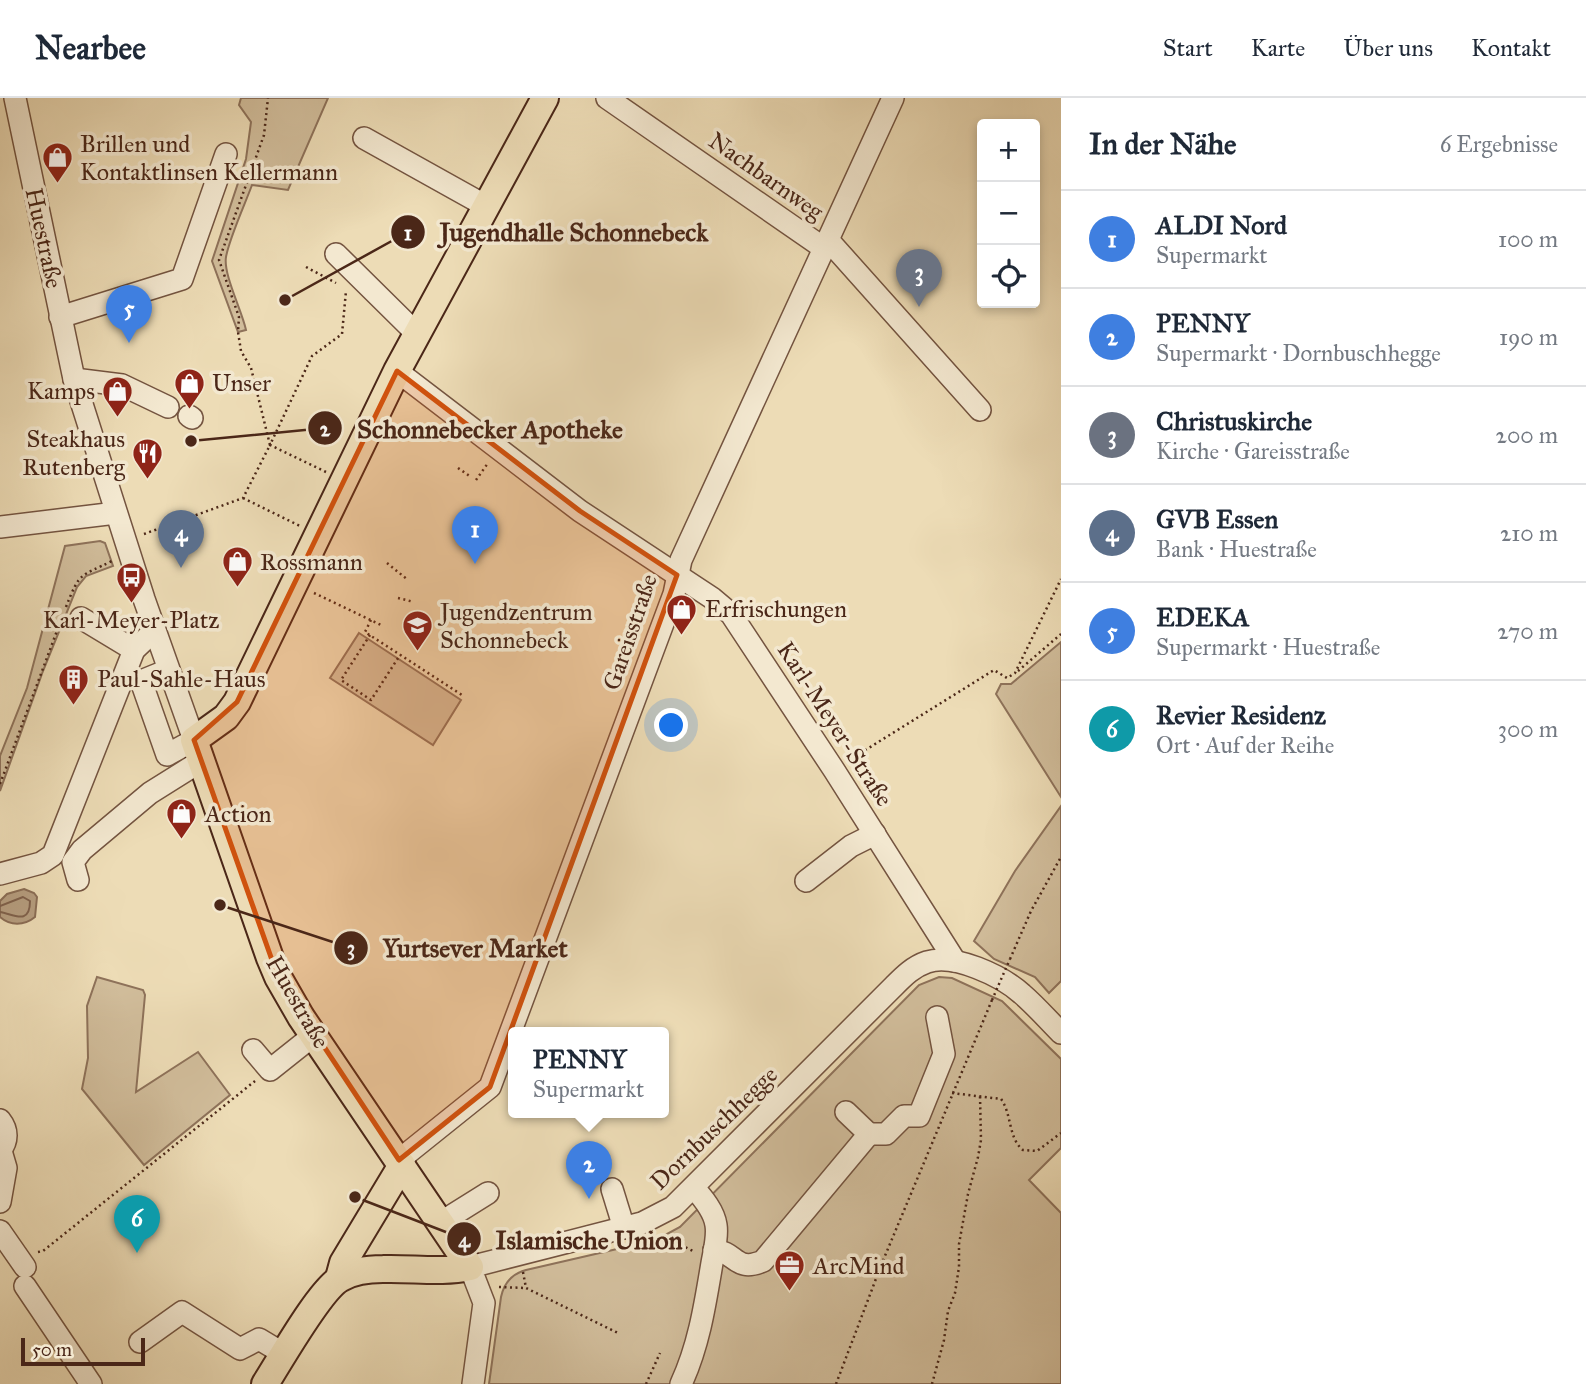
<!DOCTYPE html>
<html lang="de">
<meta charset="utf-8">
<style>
body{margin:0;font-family:"IM FELL Great Primer",serif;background:#f2f2f3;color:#1f2937}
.controls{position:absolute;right:21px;top:21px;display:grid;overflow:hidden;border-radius:7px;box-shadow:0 4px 10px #0003}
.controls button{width:63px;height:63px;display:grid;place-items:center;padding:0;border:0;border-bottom:2px solid #e0e1e3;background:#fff;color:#1f2937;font:35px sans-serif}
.scale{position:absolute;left:21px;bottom:18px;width:124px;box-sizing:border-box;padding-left:7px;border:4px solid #4b2718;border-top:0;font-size:19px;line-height:24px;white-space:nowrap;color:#4b2718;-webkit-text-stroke:5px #f3e8d0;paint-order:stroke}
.you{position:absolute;left:672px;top:628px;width:24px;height:24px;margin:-18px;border:5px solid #fff;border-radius:50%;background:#1a73e8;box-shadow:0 0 0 10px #1a73e833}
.badge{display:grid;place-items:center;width:46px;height:46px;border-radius:50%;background:#8f2418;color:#fff;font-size:23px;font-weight:700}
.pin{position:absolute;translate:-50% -58px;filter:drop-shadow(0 2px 4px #0008)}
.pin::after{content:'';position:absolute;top:37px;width:24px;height:21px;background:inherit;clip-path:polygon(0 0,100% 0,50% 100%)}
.popup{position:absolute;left:508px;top:929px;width:161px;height:91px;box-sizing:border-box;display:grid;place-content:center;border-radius:7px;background:#fff;filter:drop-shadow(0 2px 5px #0005);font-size:23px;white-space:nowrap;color:#747a83}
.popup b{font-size:26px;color:#1f2937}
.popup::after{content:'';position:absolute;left:50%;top:100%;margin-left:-14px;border:14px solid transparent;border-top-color:#fff}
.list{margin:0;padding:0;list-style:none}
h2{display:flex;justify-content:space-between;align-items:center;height:91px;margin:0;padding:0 28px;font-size:30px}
h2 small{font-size:23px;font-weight:400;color:#747a83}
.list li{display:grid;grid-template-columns:46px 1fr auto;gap:21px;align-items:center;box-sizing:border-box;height:98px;padding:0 28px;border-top:2px solid #e0e1e3}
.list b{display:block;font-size:26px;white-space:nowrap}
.list p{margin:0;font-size:23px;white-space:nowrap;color:#747a83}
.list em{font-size:23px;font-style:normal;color:#747a83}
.icon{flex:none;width:38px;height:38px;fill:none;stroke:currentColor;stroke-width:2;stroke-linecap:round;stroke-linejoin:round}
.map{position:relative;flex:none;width:1061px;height:1286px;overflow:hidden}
header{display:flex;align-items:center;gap:42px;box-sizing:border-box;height:98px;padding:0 35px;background:#fff;border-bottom:2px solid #e0e1e3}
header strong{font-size:33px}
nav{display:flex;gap:38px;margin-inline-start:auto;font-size:24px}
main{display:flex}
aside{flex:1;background:#fff}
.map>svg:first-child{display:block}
.green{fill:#d1bd9b;stroke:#8e725a;stroke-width:2}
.water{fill:#b69e80;stroke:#8b6e56;stroke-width:2}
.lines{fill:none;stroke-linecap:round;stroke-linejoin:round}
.shore{stroke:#80624c;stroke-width:2}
.minor-casing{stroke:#745440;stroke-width:24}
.major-casing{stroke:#4b2718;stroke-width:30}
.path{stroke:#4b2718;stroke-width:2.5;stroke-dasharray:2 3.5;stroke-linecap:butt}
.minor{stroke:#f3e8d0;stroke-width:21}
.major{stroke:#eddcb6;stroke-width:26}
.path-bridge{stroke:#4b2718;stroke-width:2.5;stroke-dasharray:2 3.5;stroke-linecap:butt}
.marked{fill:#d0520e;fill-opacity:0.2;stroke:#d0520e;stroke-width:5;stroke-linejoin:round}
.labels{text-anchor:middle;stroke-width:7;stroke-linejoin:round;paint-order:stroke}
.poi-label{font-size:24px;fill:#4b2718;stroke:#f3e8d0;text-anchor:start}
.street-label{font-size:24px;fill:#4b2718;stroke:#f3e8d0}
.leader{fill:none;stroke:#4b2718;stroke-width:2.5}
.callout-dot{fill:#4b2718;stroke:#f3e8d0;stroke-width:2.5}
.mark-label{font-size:21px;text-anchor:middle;font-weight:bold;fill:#fff}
.callout-label{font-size:26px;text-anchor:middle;font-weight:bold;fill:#4b2718;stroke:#f3e8d0;stroke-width:7;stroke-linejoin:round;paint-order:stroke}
</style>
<header>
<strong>Nearbee</strong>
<nav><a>Start</a><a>Karte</a><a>Über uns</a><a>Kontakt</a></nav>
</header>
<main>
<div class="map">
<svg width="1061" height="1286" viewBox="0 0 1061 1286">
<rect width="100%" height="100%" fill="#eddcb6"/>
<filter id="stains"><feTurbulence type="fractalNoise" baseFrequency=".00286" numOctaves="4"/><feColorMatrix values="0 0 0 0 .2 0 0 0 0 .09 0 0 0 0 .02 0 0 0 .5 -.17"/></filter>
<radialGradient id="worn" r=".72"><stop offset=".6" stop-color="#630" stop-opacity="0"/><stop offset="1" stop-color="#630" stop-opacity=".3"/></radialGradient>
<g class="green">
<path d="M241,0H328L288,92L252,87C245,106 229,141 226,159C223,176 242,213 246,232L238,234L212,163L246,61L251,24L239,7Z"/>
<path d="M100,443L105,445L113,468L86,478L77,489L43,573L0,693V658L27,590L65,448Z"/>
<path d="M359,535L461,602L433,647L330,580Z"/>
<path d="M1061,544V699L996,596L1001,586H1011Z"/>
<path d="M1061,708V883L1049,895L1035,879L994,861L974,843L1015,773Z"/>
<path d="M97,879L143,892L145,897L136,994L198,954L230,997L144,1067L82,991L88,960L87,908Z"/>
<path d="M939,879L952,880L1002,903L1061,961V1050L1029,1082L1061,1115V1286H489L501,1199C504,1185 511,1176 526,1172L656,1142L680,1129L919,887Z"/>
</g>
<path class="water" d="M24,791L34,795L37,799L35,819C24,828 10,828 0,819V803L7,796Z"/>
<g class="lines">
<path class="shore" d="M0,808L23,799L30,803C30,828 13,816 0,814"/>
<defs>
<g id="minor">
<path d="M15,0L74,281L144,501L194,642L167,657L141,583L168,572"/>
<path d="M607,0L825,151"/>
<path d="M364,40L486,108"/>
<path d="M829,143L980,312"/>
<path d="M336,156L417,236"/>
<path d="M60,219L182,181L226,56"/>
<path d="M397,273L580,413L712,500L731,516L834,672L955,863"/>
<path d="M74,281L122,287L168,309"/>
<path d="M189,318L192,320"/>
<path d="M0,429L116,415"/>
<path d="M81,520L134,552"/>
<path d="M0,776L41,765L53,757L134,552L154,533"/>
<path d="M78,782L73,764L82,752L150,695L201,663"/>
<path d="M806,783L851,748L875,736"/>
<path d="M253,952L270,972L314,937"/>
<path d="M0,1022C8,1032 8,1043 0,1053"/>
<path d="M869,1036H886L904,1018H919L944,956L937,919"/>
<path d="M399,1062L490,989L674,496L681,462L893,0"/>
<path d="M612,1091L624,1130"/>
<path d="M0,1104L6,1070L1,1053"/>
<path d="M440,1125L488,1095"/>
<path d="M0,1133L25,1169"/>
<path d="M714,1152C737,1154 735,1175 763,1163L869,1036L846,1014"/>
<path d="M25,1188L91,1286"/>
<path d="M140,1244L182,1214L240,1251L259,1241L284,1256"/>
<path d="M473,1286L484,1205L470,1169L642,1125L673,1109L892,890C902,880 912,869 927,864C954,855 1002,878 1022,896C1036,908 1048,922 1061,935"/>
<path d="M681,1286C699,1247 705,1207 712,1165C714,1153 718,1139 716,1127C714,1113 703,1100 694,1090"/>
</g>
<g id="major">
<path d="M339,1180L343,1165L402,1067"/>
<path d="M265,1286C280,1263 320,1191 341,1180C353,1173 369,1171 383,1171C413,1170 441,1175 470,1169L301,919L278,879L270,860L194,642L226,619L237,604L397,273L545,0"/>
</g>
</defs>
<use href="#minor" class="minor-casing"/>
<use href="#major" class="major-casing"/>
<g class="path">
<path d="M306,169L336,185"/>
<path d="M458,370L471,379"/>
<path d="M326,374L270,347L312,258L342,236L346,193"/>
<path d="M476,382L488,365"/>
<path d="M243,400L300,428"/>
<path d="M144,436L243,400L270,347L251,270L241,253L238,234L239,219L219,162L264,37L268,0"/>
<path d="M387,465L408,482"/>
<path d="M314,495L381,527"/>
<path d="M398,500L414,504"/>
<path d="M66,509C80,473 80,479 112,463"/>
<path d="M371,522L365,534L462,597"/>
<path d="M370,537L341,582L371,602L400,557"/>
<path d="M1018,573L1061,536"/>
<path d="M851,661L994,572L1007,580L1015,575L1061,481"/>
<path d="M0,686L61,522"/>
<path d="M1010,861L1031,813L1061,759"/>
<path d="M952,995L1001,1001C1012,1016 1008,1040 1023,1052L1037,1053L1061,1035"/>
<path d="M661,1137L695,1154"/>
<path d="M38,1154L43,1153L255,983"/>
<path d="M779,1170L786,1176"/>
<path d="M523,1174L526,1190L618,1235"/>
<path d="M499,1189L526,1190"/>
<path d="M646,1286L660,1255"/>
<path d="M836,1286L882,1165L992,902"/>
<path d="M932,1286L944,1242L948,1213L955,1195L959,1169V1146L968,1096L978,1059L981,1042L980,998"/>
</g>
<use href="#minor" class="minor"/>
<use href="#major" class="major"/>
<path class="path-bridge" d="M992,902L1010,861"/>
</g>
<path class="marked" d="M397,273L580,413L677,477L490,989L399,1062L278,879L194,642L237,604Z"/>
<defs>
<symbol id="shop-pin" viewBox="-11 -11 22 30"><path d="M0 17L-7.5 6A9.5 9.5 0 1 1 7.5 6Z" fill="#8f2418" stroke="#f3e8d0"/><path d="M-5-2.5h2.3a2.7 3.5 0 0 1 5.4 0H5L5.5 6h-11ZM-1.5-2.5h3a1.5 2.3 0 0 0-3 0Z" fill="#fff"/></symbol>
<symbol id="restaurant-pin" viewBox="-11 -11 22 30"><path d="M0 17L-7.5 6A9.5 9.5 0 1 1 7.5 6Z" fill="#8f2418" stroke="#f3e8d0"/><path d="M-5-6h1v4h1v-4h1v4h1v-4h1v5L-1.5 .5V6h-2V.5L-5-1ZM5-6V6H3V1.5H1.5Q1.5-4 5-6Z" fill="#fff"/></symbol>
<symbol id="bus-pin" viewBox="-11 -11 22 30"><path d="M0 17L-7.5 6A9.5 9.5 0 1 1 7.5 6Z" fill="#8f2418" stroke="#f3e8d0"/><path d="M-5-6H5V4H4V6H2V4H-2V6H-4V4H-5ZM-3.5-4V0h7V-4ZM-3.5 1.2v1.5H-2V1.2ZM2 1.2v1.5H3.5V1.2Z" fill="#fff"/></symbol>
<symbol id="school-pin" viewBox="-11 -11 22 30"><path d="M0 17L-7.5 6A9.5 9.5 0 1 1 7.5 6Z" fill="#8f2418" stroke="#f3e8d0"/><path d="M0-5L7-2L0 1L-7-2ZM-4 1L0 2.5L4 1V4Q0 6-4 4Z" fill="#fff"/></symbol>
<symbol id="building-pin" viewBox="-11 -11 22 30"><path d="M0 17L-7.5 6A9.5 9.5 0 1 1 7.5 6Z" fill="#8f2418" stroke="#f3e8d0"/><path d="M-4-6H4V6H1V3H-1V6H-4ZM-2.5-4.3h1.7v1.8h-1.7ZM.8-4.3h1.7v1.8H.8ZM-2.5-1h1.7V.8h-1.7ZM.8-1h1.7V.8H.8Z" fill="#fff"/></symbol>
<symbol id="office-pin" viewBox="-11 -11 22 30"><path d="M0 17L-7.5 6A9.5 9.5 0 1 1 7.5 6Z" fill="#8f2418" stroke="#f3e8d0"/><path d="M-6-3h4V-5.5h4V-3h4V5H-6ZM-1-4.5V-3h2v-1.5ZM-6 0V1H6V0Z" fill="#fff"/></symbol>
</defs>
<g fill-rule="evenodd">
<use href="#shop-pin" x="40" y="42" width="35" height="47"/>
<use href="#shop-pin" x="172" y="268" width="35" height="47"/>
<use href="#shop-pin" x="100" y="276" width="35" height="47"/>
<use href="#restaurant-pin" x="130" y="338" width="35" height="47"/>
<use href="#shop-pin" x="220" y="446" width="35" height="47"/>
<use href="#bus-pin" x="114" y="462" width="35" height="47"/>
<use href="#shop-pin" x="664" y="494" width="35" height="47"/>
<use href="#school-pin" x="400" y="510" width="35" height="47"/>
<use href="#building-pin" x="56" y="564" width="35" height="47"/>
<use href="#shop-pin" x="164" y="698" width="35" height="47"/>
<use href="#office-pin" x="772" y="1150" width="35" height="47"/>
</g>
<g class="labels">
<g class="poi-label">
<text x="80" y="54">Brillen und<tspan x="80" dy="28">Kontaktlinsen Kellermann</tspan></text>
<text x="212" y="293">Unser</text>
<text x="95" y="301" text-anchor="end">Kamps</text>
<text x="125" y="349" text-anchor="end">Steakhaus<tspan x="125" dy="28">Rutenberg</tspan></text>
<text x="260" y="472">Rossmann</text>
<text x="705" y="519">Erfrischungen</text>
<text x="440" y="522">Jugendzentrum<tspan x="440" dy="28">Schonnebeck</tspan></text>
<text x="131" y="530" text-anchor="middle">Karl-Meyer-Platz</text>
<text x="97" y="589">Paul-Sahle-Haus</text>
<text x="205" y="724">Action</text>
<text x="813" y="1176">ArcMind</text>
</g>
<g class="street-label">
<text transform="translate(766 78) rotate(35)" y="8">Nachbarnweg</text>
<text transform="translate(44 140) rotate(78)" y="8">Huestraße</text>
<text transform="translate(630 534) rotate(-71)" y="8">Gareisstraße</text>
<text transform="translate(835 626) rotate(57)" y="8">Karl-Meyer-Straße</text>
<text transform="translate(298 904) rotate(60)" y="8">Huestraße</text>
<text transform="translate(714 1030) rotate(-44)" y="8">Dornbuschhegge</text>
</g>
</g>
<path class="leader" d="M285 202L408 134M191 343L325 330M220 807L351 850M355 1099L464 1141"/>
<g class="callout-dot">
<circle cx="285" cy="202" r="7"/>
<circle cx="191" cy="343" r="7"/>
<circle cx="220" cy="807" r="7"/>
<circle cx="355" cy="1099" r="7"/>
<circle cx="408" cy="134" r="18"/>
<circle cx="325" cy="330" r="18"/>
<circle cx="351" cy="850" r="18"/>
<circle cx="464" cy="1141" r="18"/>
</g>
<g class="mark-label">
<text x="408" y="142">1</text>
<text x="325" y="338">2</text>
<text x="351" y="857">3</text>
<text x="464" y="1149">4</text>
</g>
<g class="callout-label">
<text x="574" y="143">Jugendhalle Schonnebeck</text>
<text x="490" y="340">Schonnebecker Apotheke</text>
<text x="475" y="859">Yurtsever Market</text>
<text x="589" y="1151">Islamische Union</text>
</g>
<rect width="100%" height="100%" filter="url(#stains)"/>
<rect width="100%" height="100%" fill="url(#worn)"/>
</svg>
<div class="controls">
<button>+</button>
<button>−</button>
<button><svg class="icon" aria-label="locate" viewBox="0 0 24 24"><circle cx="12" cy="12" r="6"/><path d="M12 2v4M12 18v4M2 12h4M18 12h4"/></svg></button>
</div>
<div class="scale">50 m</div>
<div class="you"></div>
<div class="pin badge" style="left:475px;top:466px;background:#3f7fe0">1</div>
<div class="pin badge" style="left:589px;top:1101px;background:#3f7fe0">2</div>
<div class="popup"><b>PENNY</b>Supermarkt</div>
<div class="pin badge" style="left:919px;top:209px;background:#6b7280">3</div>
<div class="pin badge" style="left:181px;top:470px;background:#5c6f8a">4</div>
<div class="pin badge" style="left:129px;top:245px;background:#3f7fe0">5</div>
<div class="pin badge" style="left:137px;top:1155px;background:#0f9aa8">6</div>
</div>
<aside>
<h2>In der Nähe<small>6 Ergebnisse</small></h2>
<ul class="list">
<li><span class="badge" style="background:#3f7fe0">1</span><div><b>ALDI Nord</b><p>Supermarkt</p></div><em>100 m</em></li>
<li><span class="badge" style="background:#3f7fe0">2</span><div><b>PENNY</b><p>Supermarkt · Dornbuschhegge</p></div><em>190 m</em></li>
<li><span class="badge" style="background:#6b7280">3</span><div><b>Christuskirche</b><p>Kirche · Gareisstraße</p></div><em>200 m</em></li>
<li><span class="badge" style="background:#5c6f8a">4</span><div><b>GVB Essen</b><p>Bank · Huestraße</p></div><em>210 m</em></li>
<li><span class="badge" style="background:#3f7fe0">5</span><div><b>EDEKA</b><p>Supermarkt · Huestraße</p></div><em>270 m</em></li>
<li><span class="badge" style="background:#0f9aa8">6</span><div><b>Revier Residenz</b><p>Ort · Auf der Reihe</p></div><em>300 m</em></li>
</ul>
</aside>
</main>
